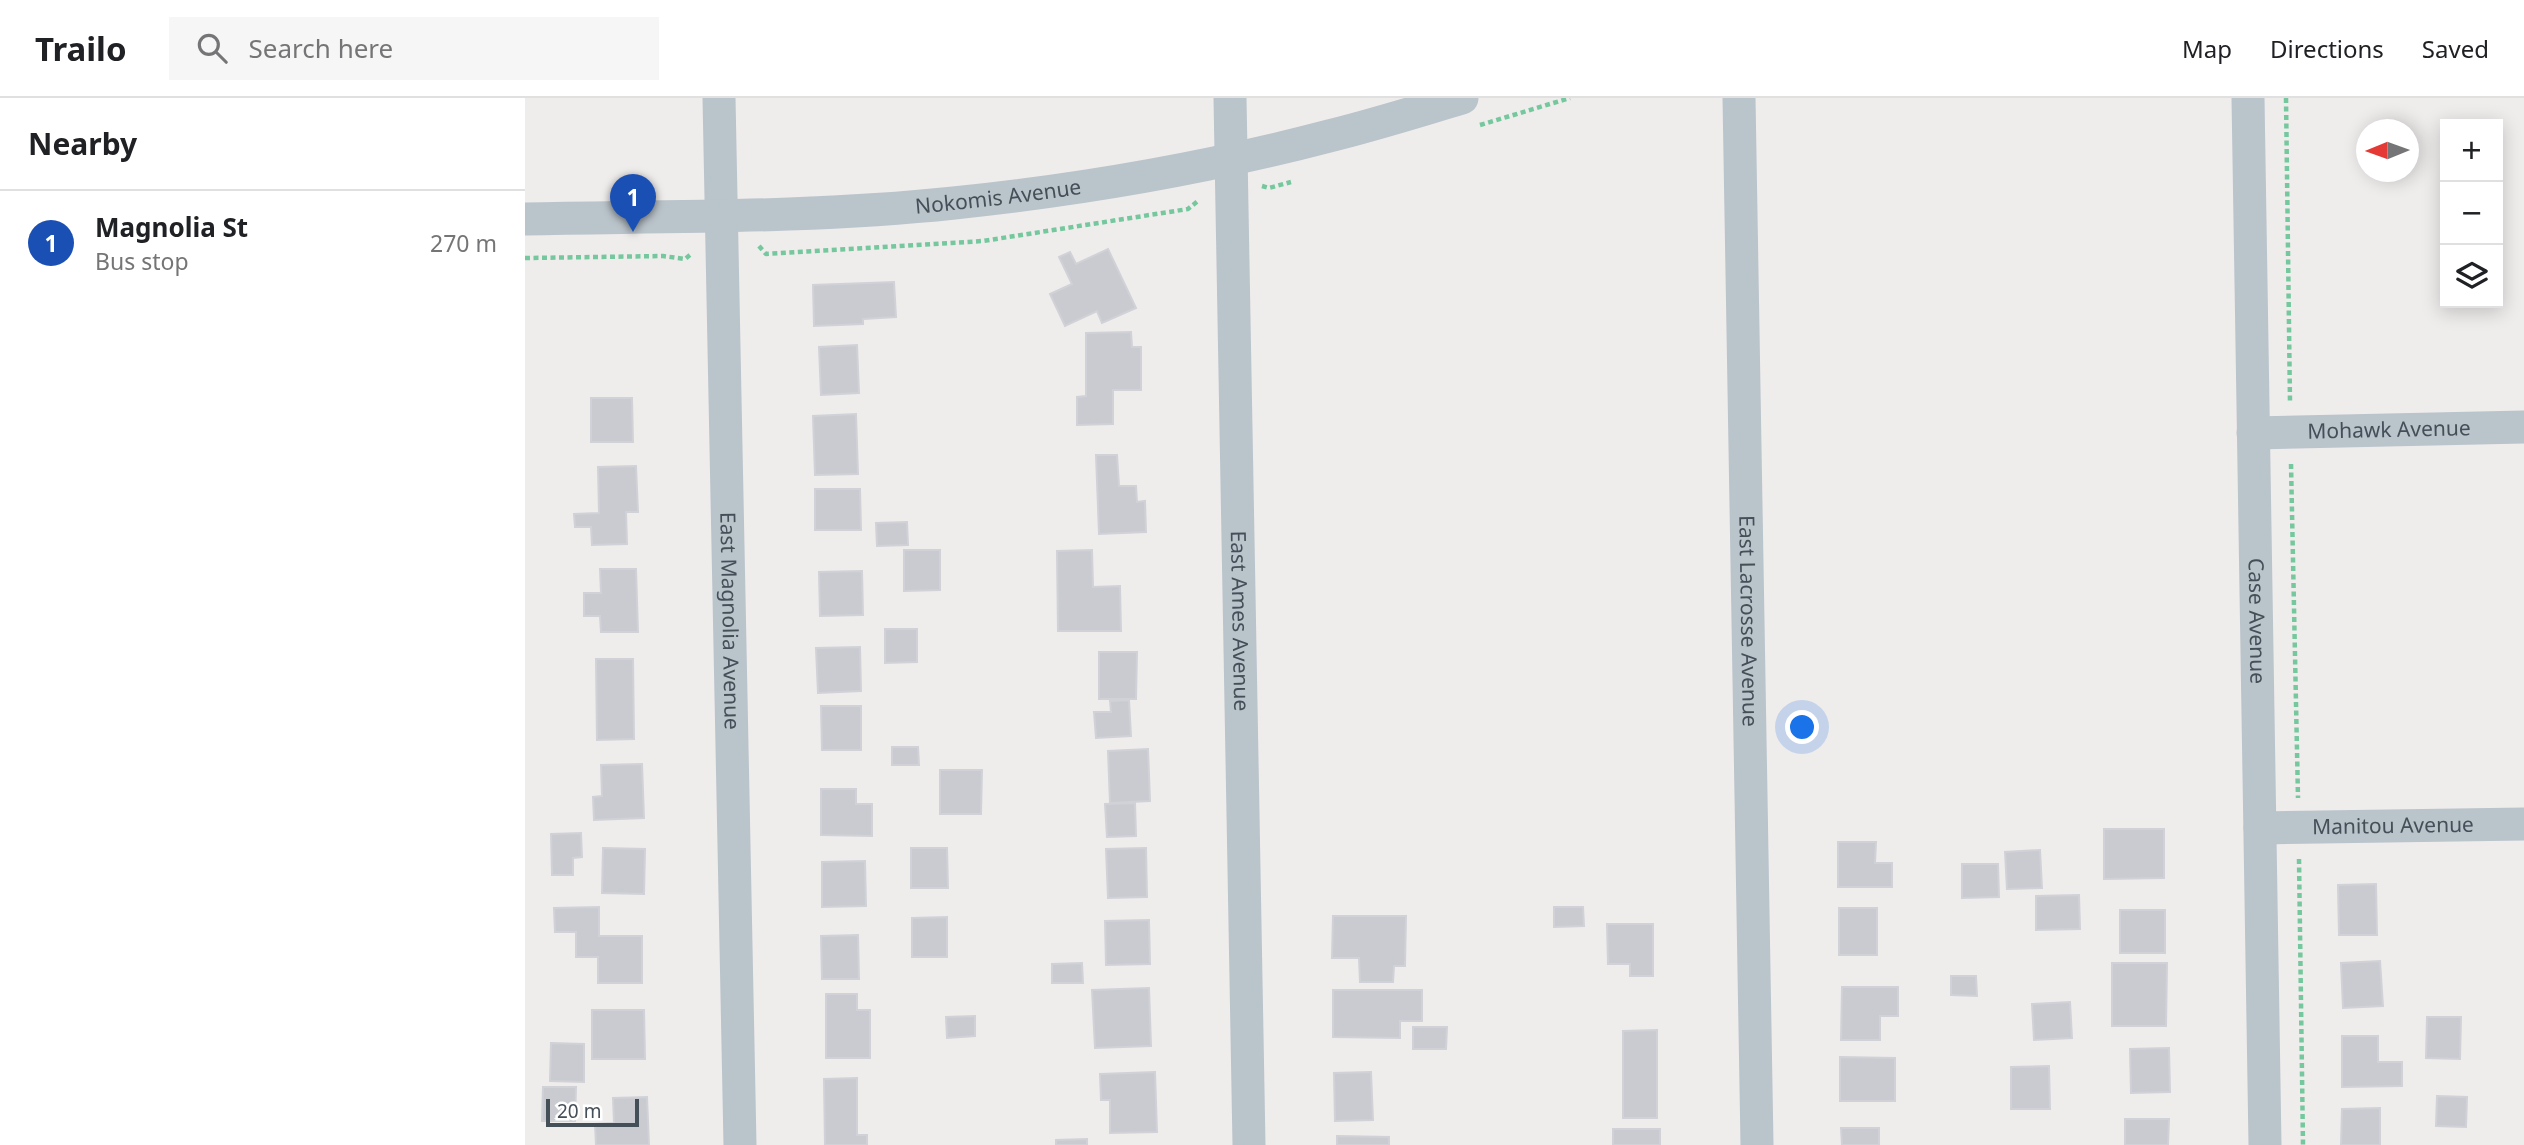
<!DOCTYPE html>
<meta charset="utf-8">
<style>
body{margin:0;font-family:"Noto Sans",sans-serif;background:#f6f6f6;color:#202124}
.controls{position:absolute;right:21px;top:21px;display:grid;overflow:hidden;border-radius:0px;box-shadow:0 4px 18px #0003}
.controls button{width:63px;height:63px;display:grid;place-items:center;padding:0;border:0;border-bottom:2px solid #e0e0e0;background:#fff;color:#202124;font:35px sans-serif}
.compass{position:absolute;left:1831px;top:21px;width:63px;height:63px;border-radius:50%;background:#fff;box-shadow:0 4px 18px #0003;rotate:269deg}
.scale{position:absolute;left:21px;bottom:18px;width:93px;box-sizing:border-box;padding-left:7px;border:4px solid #454f58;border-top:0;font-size:19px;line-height:24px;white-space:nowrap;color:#454f58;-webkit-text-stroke:5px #fff;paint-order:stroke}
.you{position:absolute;left:1278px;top:630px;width:24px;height:24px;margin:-18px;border:5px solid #fff;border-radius:50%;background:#1a73e8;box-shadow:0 0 0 10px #1a73e833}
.badge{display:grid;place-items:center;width:46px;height:46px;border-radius:50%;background:#d93025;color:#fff;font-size:23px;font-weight:700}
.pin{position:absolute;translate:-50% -58px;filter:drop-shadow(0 2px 4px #0008)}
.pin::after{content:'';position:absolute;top:37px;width:24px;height:21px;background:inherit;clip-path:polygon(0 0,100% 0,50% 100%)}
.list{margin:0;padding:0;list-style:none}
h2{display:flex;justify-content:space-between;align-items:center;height:91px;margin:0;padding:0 28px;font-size:30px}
h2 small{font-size:23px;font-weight:400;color:#757577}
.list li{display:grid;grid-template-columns:46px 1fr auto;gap:21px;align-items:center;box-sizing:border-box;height:105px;padding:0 28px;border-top:2px solid #e0e0e0}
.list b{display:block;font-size:26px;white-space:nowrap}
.list p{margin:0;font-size:23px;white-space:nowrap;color:#757577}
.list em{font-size:23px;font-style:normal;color:#757577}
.icon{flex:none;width:38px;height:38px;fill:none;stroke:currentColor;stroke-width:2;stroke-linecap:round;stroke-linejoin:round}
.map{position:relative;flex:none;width:1999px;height:1047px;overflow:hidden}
header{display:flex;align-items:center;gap:42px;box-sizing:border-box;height:98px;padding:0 35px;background:#fff;border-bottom:2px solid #e0e0e0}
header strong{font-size:33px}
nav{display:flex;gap:38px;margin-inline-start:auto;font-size:24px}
.search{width:490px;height:63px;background:#f6f6f6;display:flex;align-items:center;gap:18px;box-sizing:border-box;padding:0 24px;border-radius:0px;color:#757577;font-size:26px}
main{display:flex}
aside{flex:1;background:#fff}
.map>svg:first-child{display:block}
.building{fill:#c9cbd1;stroke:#d0d2d7;stroke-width:2}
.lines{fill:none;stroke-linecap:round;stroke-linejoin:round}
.path{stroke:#75c89d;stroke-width:4.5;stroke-dasharray:5 3.5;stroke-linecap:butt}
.street{stroke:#bac4cb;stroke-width:33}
.labels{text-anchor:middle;stroke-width:5;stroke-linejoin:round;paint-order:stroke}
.street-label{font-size:21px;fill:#454f58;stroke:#fff}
</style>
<header>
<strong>Trailo</strong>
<div class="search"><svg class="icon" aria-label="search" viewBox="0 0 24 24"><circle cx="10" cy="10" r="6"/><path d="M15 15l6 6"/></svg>Search here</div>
<nav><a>Map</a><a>Directions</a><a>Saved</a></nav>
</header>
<main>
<aside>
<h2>Nearby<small></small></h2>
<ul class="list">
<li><span class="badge" style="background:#1a4fb4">1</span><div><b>Magnolia St</b><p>Bus stop</p></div><em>270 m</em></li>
</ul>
</aside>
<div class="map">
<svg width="1999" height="1047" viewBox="0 0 1999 1047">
<rect width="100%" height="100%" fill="#efecec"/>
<g class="building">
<path d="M583,151L611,210L577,225L572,213L540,228L525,196L547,186L534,159L545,154L551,166Z"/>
<path d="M369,184L371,219L338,221V226L289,228L288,187Z"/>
<path d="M606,234L607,249H616V292H588V326L552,327V299L561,298V235Z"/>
<path d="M332,247L334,295L296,297L294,249Z"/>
<path d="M66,300H107L108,344H66Z"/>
<path d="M331,316L333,376L290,377L288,318Z"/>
<path d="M571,357H592L594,388H611L612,404L620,403L621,434L574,436Z"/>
<path d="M111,368L113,414H101L102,446L67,447L66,429H50L49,416L74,415L73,369Z"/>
<path d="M290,391H335L336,432H290Z"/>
<path d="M382,424L383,447L352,448L351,425Z"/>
<path d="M379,452H415V492L379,493Z"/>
<path d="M567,452L568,489L595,488L596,533H533L532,453Z"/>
<path d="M75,471H111L113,534H76L75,518H59V495H76Z"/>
<path d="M337,473L338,517L295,518L294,474Z"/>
<path d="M360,531H392V564L360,565Z"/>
<path d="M335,549L336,593L293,595L291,550Z"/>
<path d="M574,554H612L611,601H574Z"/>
<path d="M71,561H108L109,641L72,642Z"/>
<path d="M604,602L606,638L571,640L569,614H586L585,603Z"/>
<path d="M296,608H336V652H297Z"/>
<path d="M367,649H393L394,667H367Z"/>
<path d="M623,651L625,703L585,705L583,653Z"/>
<path d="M117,666L119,720L69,722L68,699L77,698L76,667Z"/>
<path d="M415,672H457L456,716H415Z"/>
<path d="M296,691H331V706H347V738L296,737Z"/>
<path d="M610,705L611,738L582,739L580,706Z"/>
<path d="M1579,731H1639V780L1579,781Z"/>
<path d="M56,735L57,759L48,760V777H27L26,736Z"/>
<path d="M1313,744H1351L1350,765H1367V789H1313Z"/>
<path d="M78,750L120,751L119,796L77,795Z"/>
<path d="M386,750H422L423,790H386Z"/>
<path d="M621,750L622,799L583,800L581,751Z"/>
<path d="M1515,752L1517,790L1482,791L1480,754Z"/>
<path d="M340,763L341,808L297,809V764Z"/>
<path d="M1437,766H1473L1474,799L1437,800Z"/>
<path d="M1851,786L1852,837H1814L1813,787Z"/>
<path d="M1554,797L1555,831L1511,832V798Z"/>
<path d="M74,809V838H117V885H73V859H51V834H30L29,810Z"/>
<path d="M1029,809H1058L1059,828L1029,829Z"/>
<rect x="1314" y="810" width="38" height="47"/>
<rect x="1595" y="812" width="45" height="43"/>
<path d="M808,818H881L880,868H869L868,884H835L834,860H807Z"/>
<path d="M422,819V859H387V820Z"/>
<path d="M624,822L625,866L581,867L580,823Z"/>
<path d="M1082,826H1128V878H1105V866H1083Z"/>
<path d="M333,837L334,881H297L296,838Z"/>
<path d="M1855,863L1858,908L1818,910L1816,865Z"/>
<path d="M557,865L558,885H527V866Z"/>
<path d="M1587,865H1642L1641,928H1587Z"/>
<path d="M1426,878H1451L1452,898L1426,897Z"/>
<path d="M1317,889H1373V918H1355V942H1316Z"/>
<path d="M624,890L626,948L570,950L567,892Z"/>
<path d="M808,892H897V923H875V940L808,939Z"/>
<path d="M301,896H332V912H345V960H301Z"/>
<path d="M1545,904L1547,940L1509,942L1507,906Z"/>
<path d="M67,912H119L120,961H67Z"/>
<path d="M450,918V938L422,940L421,919Z"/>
<path d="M1902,919H1936L1935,961L1901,960Z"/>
<path d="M888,929H922L921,951H888Z"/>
<path d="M1132,932V1020H1098V933Z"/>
<path d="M1817,938H1853V964H1877V988L1817,989Z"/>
<path d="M26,945L59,946V984L25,983Z"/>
<path d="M1644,950L1645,994L1606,995L1605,951Z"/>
<path d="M1315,959L1370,960V1003H1315Z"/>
<path d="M1524,968L1525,1011H1486V969Z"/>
<path d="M630,974L632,1034L585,1035V1002H576L575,976Z"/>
<path d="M846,974L848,1022L810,1023L809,975Z"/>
<path d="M332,980V1037H342V1047H300L299,981Z"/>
<path d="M18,989H51L50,1023H17Z"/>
<path d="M1912,998L1942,999L1941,1029L1911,1028Z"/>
<path d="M122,999L124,1047H71L70,1026L89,1025L88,1000Z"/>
<path d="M1855,1010V1047H1816L1817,1011Z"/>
<path d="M1600,1021H1644L1643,1047H1600Z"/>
<path d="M1316,1030H1354V1047H1317Z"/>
<rect x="1088" y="1031" width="47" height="16"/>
<path d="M812,1038L864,1039V1047H812Z"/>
<path d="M562,1041V1047H531V1042Z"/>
</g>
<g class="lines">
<g class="path">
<path d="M1761,0L1765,305"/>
<path d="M955,27L1045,0"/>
<path d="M737,88L744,90L766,84"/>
<path d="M234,148L241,156L458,143L663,111L674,102"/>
<path d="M0,160L138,158L160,161L165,157"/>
<path d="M1766,366L1773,700"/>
<path d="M1774,761L1778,1047"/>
</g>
<g class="street">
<path id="s1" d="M194,0L215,1047"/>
<path id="s2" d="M705,0L724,1047"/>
<path id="s3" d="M1214,0L1232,1047"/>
<path id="s4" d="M1723,0L1740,1047"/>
<path id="s5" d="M0,121C143,118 287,120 429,105C555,92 682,70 804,38C849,27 893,13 937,0"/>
<path id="s6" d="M1728,335L1999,329"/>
<path id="s7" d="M1735,730L1999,726"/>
</g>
</g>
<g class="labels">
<g class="street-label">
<text dy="7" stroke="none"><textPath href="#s5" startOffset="474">Nokomis Avenue</textPath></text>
<text dy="7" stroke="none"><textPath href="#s6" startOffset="136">Mohawk Avenue</textPath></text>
<text dy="7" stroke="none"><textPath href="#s1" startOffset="523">East Magnolia Avenue</textPath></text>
<text dy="7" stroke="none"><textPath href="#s2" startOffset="523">East Ames Avenue</textPath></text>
<text dy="7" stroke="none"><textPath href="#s3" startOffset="523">East Lacrosse Avenue</textPath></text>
<text dy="7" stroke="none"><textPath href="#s4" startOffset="523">Case Avenue</textPath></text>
<text dy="7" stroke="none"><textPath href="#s7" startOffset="133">Manitou Avenue</textPath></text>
</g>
</g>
</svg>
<div class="controls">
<button>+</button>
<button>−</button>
<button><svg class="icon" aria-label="layers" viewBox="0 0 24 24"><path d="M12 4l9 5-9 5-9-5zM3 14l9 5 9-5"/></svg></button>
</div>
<svg class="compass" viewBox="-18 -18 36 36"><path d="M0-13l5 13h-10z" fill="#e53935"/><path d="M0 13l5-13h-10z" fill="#757577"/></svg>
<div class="scale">20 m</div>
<div class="you"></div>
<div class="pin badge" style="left:108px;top:134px;background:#1a4fb4">1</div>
</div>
</main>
